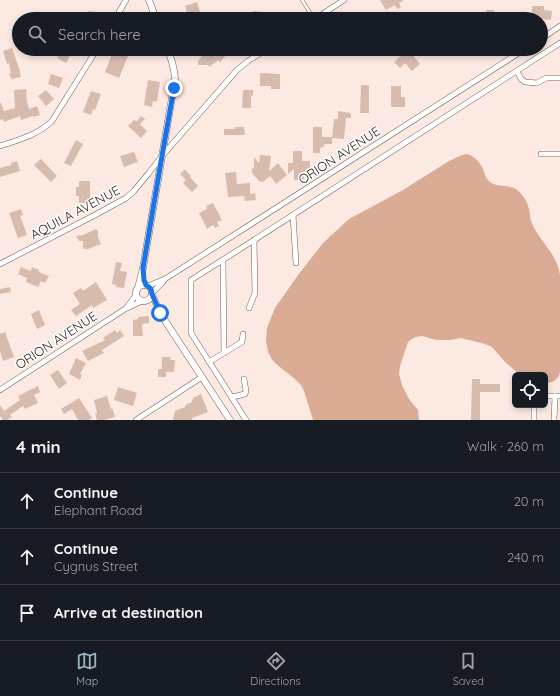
<!DOCTYPE html>
<meta charset="utf-8">
<style>
body{margin:0;font-family:Quicksand,sans-serif;background:#20242c;color:#f1f3f6}
.controls{position:absolute;right:12px;bottom:12px;display:grid;overflow:hidden;border-radius:6px;box-shadow:0 2px 6px #0003}
.controls button{width:36px;height:36px;display:grid;place-items:center;padding:0;border:0;border-bottom:1px solid #363941;background:#171b24;color:#f1f3f6;font:20px sans-serif}
.stop{position:absolute;width:12px;height:12px;margin:-9px;border:3px solid #1a73e8;border-radius:50%;background:#fff}
.stop.end{background:#1a73e8;border-color:#fff;box-shadow:0 1px 4px #0008}
.list{margin:0;padding:0;list-style:none}
h2{display:flex;justify-content:space-between;align-items:center;height:52px;margin:0;padding:0 16px;font-size:17px}
h2 small{font-size:13px;font-weight:400;color:#9ea1a6}
.list li{display:grid;grid-template-columns:26px 1fr auto;gap:12px;align-items:center;box-sizing:border-box;height:56px;padding:0 16px;border-top:1px solid #363941}
.list b{display:block;font-size:15px;white-space:nowrap}
.list p{margin:0;font-size:13px;white-space:nowrap;color:#9ea1a6}
.list em{font-size:13px;font-style:normal;color:#9ea1a6}
.icon{flex:none;width:22px;height:22px;fill:none;stroke:currentColor;stroke-width:2;stroke-linecap:round;stroke-linejoin:round}
.map{position:relative;flex:none;width:560px;height:420px;overflow:hidden}
.search{position:absolute;background:#171b24;box-shadow:0 2px 6px #0003;left:12px;right:12px;top:12px;height:44px;display:flex;align-items:center;gap:10px;box-sizing:border-box;padding:0 14px;border-radius:22px;color:#9ea1a6;font-size:15px}
.sheet{height:220px;background:#171b24}
nav{display:flex;justify-content:space-around;align-items:center;box-sizing:border-box;height:56px;border-top:1px solid #363941;background:#171b24;font-size:11px;color:#9ea1a6}
nav a{display:grid;justify-items:center;gap:2px}
nav .on{color:#9bb6c3}
.map>svg:first-child{display:block}
.water{fill:#daac95}
.building{fill:#d7bcae}
.lines{fill:none;stroke-linecap:round;stroke-linejoin:round}
.service-casing{stroke:#755d51;stroke-width:3.5}
.minor-casing{stroke:#755d51;stroke-width:6}
.tertiary-casing{stroke:#755d51;stroke-width:7}
.service{stroke:#fff;stroke-width:2.5}
.minor{stroke:#fff;stroke-width:5}
.tertiary{stroke:#fff;stroke-width:6}
.route{stroke:#1a73e8;stroke-width:5}
.labels{text-anchor:middle;stroke-width:3;stroke-linejoin:round;paint-order:stroke}
.street-label{font-size:13px;fill:#241b16;stroke:#fff}
</style>
<div class="map">
<svg width="560" height="420" viewBox="0 0 560 420">
<rect width="100%" height="100%" fill="#fceae2"/>
<path class="water" d="M468,154C475,157 480,162 483,169C485,173 485,177 488,180C494,188 508,184 516,189C521,193 527,200 528,206C530,211 530,217 531,221C539,241 557,253 560,275V373C558,380 552,383 545,383V375H520L505,362L492,347L485,344L461,338L450,340H436L422,336L416,337L412,339L408,342L400,366L399,374L402,385L409,399L418,410L419,420H313L304,391L301,385L295,379L290,375L276,364L271,358L268,352L266,341L267,328L275,308L298,275L323,243L349,219L403,190L449,161L462,155Z"/>
<g class="building">
<path d="M380,0H404L399,3L401,7L397,9L395,5L386,10Z"/>
<path d="M197,2L202,19H189L185,6Z"/>
<path d="M532,6H544V10L552,11L551,20L532,18Z"/>
<path d="M486,10H494L495,19H487Z"/>
<path d="M88,11L97,12L96,18L93,17V19H87Z"/>
<path d="M253,11L262,12L261,19H253Z"/>
<path d="M12,48L19,68L21,77L11,79L9,73H11L9,63L7,64L3,51Z"/>
<path d="M35,49H53L52,54L35,52Z"/>
<path d="M62,49H72L68,55L70,56L66,63L57,58Z"/>
<path d="M114,49H131L119,78L105,72Z"/>
<path d="M209,49H214V57L221,49H223L228,53L220,62L218,60L215,63L214,62V63L210,67L208,65H198V61L202,56H208Z"/>
<rect x="312" y="49" width="12" height="7"/>
<path d="M408,49H411L414,53L412,54L420,64L412,71L405,63L400,68L394,62Z"/>
<path d="M260,73L280,74V89H271V86H260Z"/>
<path d="M51,74L63,78L59,88L48,84Z"/>
<path d="M148,80L160,82L157,102L153,101L152,107L144,105Z"/>
<path d="M361,85H369V113H360Z"/>
<path d="M391,86H401V97H405V107H391Z"/>
<path d="M26,89L27,101L29,109L37,106L40,115L34,117L33,116L21,120L20,116L4,122L3,119L0,120V103H1L4,111L15,108L14,90Z"/>
<path d="M46,90L54,99L46,106L38,96Z"/>
<path d="M243,90H253V96H251V108H242Z"/>
<path d="M91,91L101,94L95,110L93,109L91,115L83,112Z"/>
<path d="M338,111L351,113V118H346L344,139L332,138L334,119H338Z"/>
<path d="M141,116L145,119L140,124L147,131L141,138L128,126L134,120L137,121Z"/>
<path d="M235,127H244L245,135H224V129H235Z"/>
<path d="M313,127H322V137H332V144H324V147L320,148V153H313Z"/>
<path d="M76,140L83,144L71,166L64,163Z"/>
<path d="M293,151H302V161H310V173H303L304,180H294V169L288,174V163H293Z"/>
<path d="M134,152L138,162L124,167L120,156Z"/>
<path d="M260,155L271,156L269,171L278,163L287,175L276,184L270,176L263,182L259,181L252,173V169L254,167V157L259,163Z"/>
<path d="M41,159L57,176L51,182L34,165Z"/>
<path d="M17,161L20,171L0,177V168L11,165V163Z"/>
<path d="M185,169L191,176L190,177L198,186L192,192L183,183L186,180L180,174Z"/>
<path d="M236,172L237,184L250,183V194L255,193L256,200L245,201L244,196L228,197L225,173Z"/>
<path d="M79,181H90V203H79V196H76V187H79Z"/>
<path d="M213,203L222,220L217,222L219,226L215,228L213,225L207,229L199,213L207,209L206,206Z"/>
<path d="M21,209L23,215L20,216L27,235L18,238L9,213Z"/>
<path d="M96,229L98,231V237L101,244L88,249H84L83,247V241H79L76,236L83,235Z"/>
<path d="M116,262L122,263L120,271L127,272L124,288L116,287V285L112,284Z"/>
<path d="M21,267L31,271L32,267L39,270V272L49,276L45,283L41,281L38,287L26,282L27,278L18,274Z"/>
<path d="M96,282L107,300L93,308L92,305L76,316L71,310L80,304L73,293L81,288L83,291Z"/>
<path d="M10,287L11,292L0,294V289Z"/>
<path d="M39,310L45,325L37,329L31,314Z"/>
<path d="M149,316V323L142,324L143,336H133V320L138,319V317Z"/>
<path d="M115,330L117,333L120,330L124,336L102,350L104,353L88,361L82,351L105,340L103,338Z"/>
<path d="M5,332L14,357L3,361L0,351V334Z"/>
<path d="M162,357H171L170,360H175L174,372H166V377H158V369H162Z"/>
<path d="M76,358L86,363L80,374L82,375L80,380L69,374Z"/>
<path d="M58,370L67,383L59,389L50,375Z"/>
<path d="M472,379H480V384H500V392H480V420H471Z"/>
<path d="M38,386L40,392L34,395L38,403L25,409L23,406L10,415L12,417L7,420H3L0,416V405L4,411L20,400L18,396Z"/>
<path d="M118,387L137,393L133,406L114,400Z"/>
<path d="M201,394L208,412L192,418V420H173L175,411L185,407V405L192,402L193,398Z"/>
<path d="M107,396L111,410L112,407L115,417L104,420H97L95,413H97L94,400Z"/>
<path d="M79,398L92,418L89,420H78L72,409L64,414L61,409Z"/>
</g>
<g class="lines">
<defs>
<path id="service" d="M302,0L314,19"/>
<g id="minor">
<path d="M115,19L126,0"/>
<path d="M315,19L344,0"/>
<path d="M541,39L560,26"/>
<path d="M517,71L521,79L525,82L537,83L546,78H560"/>
<path d="M0,146C18,140 38,135 52,121L97,49"/>
<path d="M541,154H560"/>
<path d="M293,215L296,263"/>
<path d="M223,260L224,353"/>
<path d="M0,264L95,215L126,198L134,191L148,174L162,156L237,70L248,61L267,49"/>
<path d="M148,286L165,279L525,49"/>
<path d="M152,293L163,282"/>
<path d="M127,307L136,295"/>
<path d="M249,308L255,293L254,240"/>
<path d="M209,362L242,342L243,334"/>
<path d="M0,390L125,309L142,301"/>
<path d="M545,396H560"/>
<path d="M232,397L245,394L246,391L244,379"/>
<path d="M534,405V420"/>
<path d="M136,420L202,377"/>
<path d="M246,420L191,333V280L251,242L560,43"/>
<path d="M554,420L555,396"/>
</g>
<g id="tertiary">
<path d="M149,0L156,19"/>
<circle cx="144" cy="293" r="8"/>
<path d="M138,288L143,268L175,80C175,69 171,59 168,49"/>
<path d="M152,294L160,313L230,420"/>
</g>
</defs>
<use href="#service" class="service-casing"/>
<use href="#minor" class="minor-casing"/>
<use href="#tertiary" class="tertiary-casing"/>
<use href="#service" class="service"/>
<use href="#minor" class="minor"/>
<use href="#tertiary" class="tertiary"/>
</g>
<g class="lines">
<path class="route" d="M160,313L152,294L151,289L146,285L144,280L143,268L162,156L174,88"/>
</g>
<g class="labels">
<g class="street-label">
<text transform="translate(339 155) rotate(-33)" y="5">ORION AVENUE</text>
<text transform="translate(75 212) rotate(-28)" y="5">AQUILA AVENUE</text>
<text transform="translate(56 340) rotate(-33)" y="5">ORION AVENUE</text>
</g>
</g>
</svg>
<div class="controls">
<button><svg class="icon" aria-label="locate" viewBox="0 0 24 24"><circle cx="12" cy="12" r="6"/><path d="M12 2v4M12 18v4M2 12h4M18 12h4"/></svg></button>
</div>
<div class="stop" style="left:160px;top:313px"></div>
<div class="stop end" style="left:174px;top:88px"></div>
<div class="search"><svg class="icon" aria-label="search" viewBox="0 0 24 24"><circle cx="10" cy="10" r="6"/><path d="M15 15l6 6"/></svg>Search here</div>
</div>
<section class="sheet">
<h2>4 min<small>Walk · 260 m</small></h2>
<ul class="list">
<li><svg class="icon" aria-label="ahead" viewBox="0 0 24 24"><path d="M12 20V5M6 11l6-6 6 6"/></svg><div><b>Continue</b><p>Elephant Road</p></div><em>20 m</em></li>
<li><svg class="icon" aria-label="ahead" viewBox="0 0 24 24"><path d="M12 20V5M6 11l6-6 6 6"/></svg><div><b>Continue</b><p>Cygnus Street</p></div><em>240 m</em></li>
<li><svg class="icon" aria-label="arrive" viewBox="0 0 24 24"><path d="M6 21V4h12l-3 4 3 4H6"/></svg><div><b>Arrive at destination</b></div></li>
</ul>
</section>
<nav>
<a class="on"><svg class="icon" aria-label="map" viewBox="0 0 24 24"><path d="M3 6l6-2 6 2 6-2v14l-6 2-6-2-6 2zM9 4v14M15 6v14"/></svg>Map</a>
<a><svg class="icon" aria-label="directions" viewBox="0 0 24 24"><path d="M12 3l9 9-9 9-9-9zM9 14v-3h6M13 9l2 2-2 2"/></svg>Directions</a>
<a><svg class="icon" aria-label="saved" viewBox="0 0 24 24"><path d="M7 4h10v16l-5-4-5 4z"/></svg>Saved</a>
</nav>
